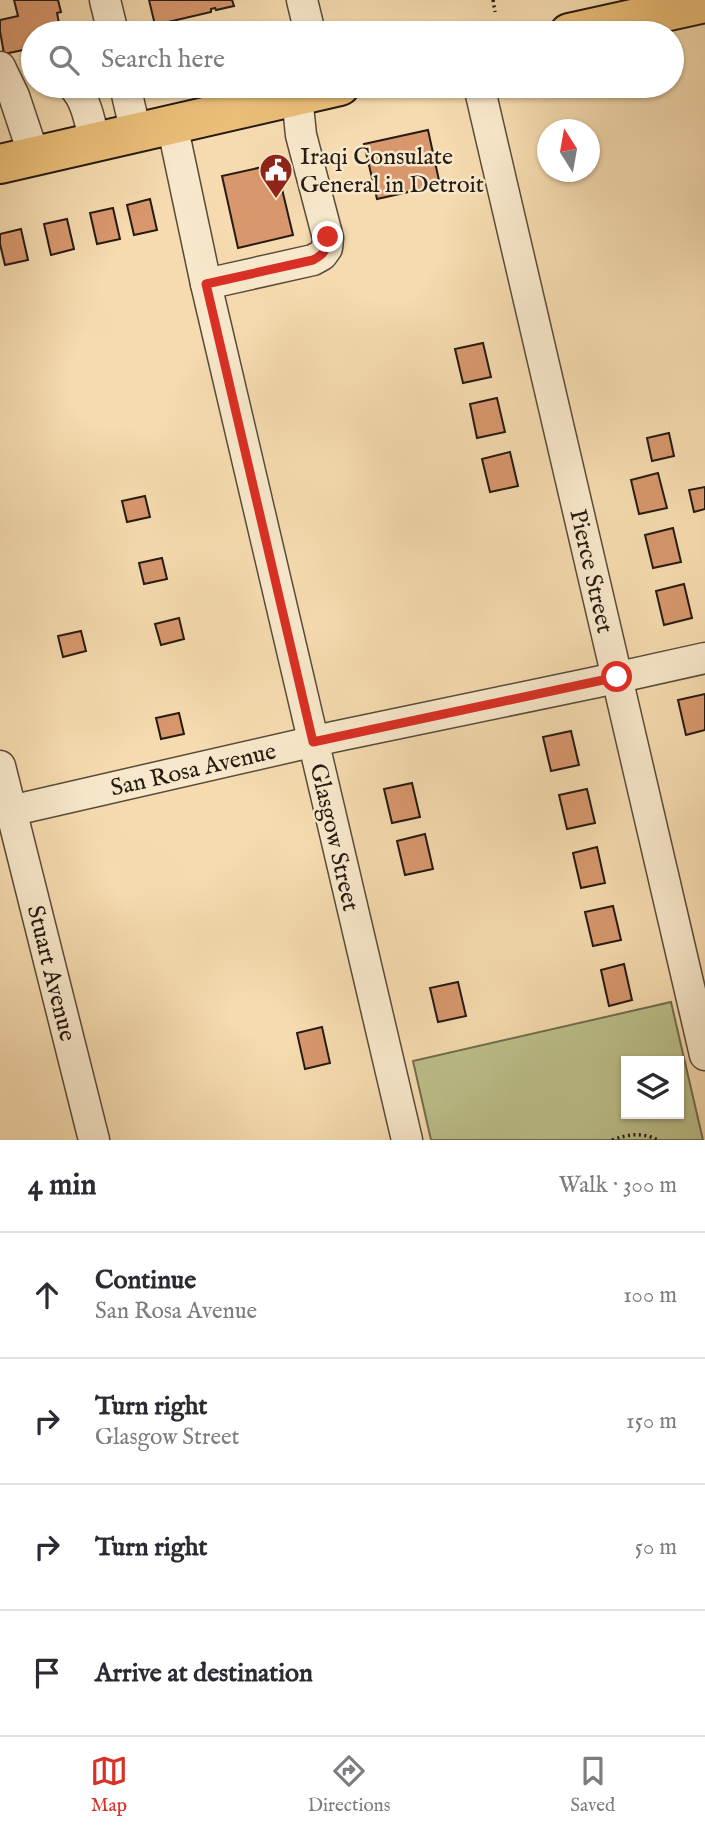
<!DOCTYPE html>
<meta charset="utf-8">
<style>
body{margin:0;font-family:"IM FELL English",serif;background:#f7f7f7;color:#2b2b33}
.controls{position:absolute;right:21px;bottom:21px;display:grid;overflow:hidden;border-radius:0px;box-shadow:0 2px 5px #0004}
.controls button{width:63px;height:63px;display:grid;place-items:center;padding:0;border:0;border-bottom:2px solid #e1e1e2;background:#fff;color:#2b2b33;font:35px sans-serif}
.compass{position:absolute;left:537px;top:119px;width:63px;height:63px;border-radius:50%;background:#fff;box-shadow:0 2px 5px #0004;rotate:349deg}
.stop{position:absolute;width:21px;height:21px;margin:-16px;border:5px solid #d93025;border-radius:50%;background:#fff}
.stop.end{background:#d93025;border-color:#fff;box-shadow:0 2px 7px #0008}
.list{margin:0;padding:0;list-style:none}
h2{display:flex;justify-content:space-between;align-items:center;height:91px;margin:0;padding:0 28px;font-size:30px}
h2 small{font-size:23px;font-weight:400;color:#7c7c81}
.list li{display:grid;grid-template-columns:46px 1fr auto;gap:21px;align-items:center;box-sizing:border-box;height:126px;padding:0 28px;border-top:2px solid #e1e1e2}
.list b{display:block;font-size:26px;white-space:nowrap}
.list p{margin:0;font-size:23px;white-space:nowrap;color:#7c7c81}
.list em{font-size:23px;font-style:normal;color:#7c7c81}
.icon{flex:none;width:38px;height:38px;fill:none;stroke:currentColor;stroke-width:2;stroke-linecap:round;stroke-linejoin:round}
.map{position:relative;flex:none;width:705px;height:1140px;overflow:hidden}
.search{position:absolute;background:#fff;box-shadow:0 2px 5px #0004;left:21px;right:21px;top:21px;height:77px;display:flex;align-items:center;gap:18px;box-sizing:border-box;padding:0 24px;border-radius:38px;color:#7c7c81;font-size:26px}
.sheet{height:595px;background:#fff}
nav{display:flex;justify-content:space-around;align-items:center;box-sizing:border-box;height:98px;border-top:2px solid #e1e1e2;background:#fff;font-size:19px;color:#7c7c81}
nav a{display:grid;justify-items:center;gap:4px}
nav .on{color:#d93025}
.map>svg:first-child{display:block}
.green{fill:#bcc08b;stroke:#706e4e;stroke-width:2;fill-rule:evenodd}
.building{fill:#d8976d;stroke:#251b12;stroke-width:2}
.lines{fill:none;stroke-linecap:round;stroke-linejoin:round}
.minor-casing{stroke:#594b39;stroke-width:33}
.major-casing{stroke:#251b12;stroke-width:42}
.path{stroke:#251b12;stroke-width:3.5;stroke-dasharray:2 3.5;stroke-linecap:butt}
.minor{stroke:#f8e8cb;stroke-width:30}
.major{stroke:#eabe78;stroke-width:38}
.route{stroke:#d93025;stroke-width:9}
.labels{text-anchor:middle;stroke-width:5;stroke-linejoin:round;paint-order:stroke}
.poi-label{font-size:24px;fill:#251b12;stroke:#f8e8cb;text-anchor:start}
.street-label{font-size:24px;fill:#251b12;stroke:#f8e8cb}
</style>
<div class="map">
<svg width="705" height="1140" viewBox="0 0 705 1140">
<rect width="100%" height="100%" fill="#f5dbaf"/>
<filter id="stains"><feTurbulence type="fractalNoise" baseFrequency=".00286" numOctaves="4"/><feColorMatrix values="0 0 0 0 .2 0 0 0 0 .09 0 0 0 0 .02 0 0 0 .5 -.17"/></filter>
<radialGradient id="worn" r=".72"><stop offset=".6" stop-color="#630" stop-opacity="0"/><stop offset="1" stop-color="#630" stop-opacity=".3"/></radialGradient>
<path class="green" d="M671,1002L703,1140H431L413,1061ZM626,1061H679V1114H626Z"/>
<g class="building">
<path d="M14,0H58L61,12L57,13L61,33H33V48L4,54L0,31V20L18,16Z"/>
<path d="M149,0H232L234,6L216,10L215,8L211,9V12L155,25Z"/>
<path d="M428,130L440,185L377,199L364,144Z"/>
<path d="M276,164L293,235L238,248L222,176Z"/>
<path d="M150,199L157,230L134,235L127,205Z"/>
<path d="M113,208L120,239L97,244L90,213Z"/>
<path d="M67,219L74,249L51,255L44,224Z"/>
<path d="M21,229L28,260L5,265L0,244V234Z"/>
<path d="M483,343L491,377L463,383L455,349Z"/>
<path d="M497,398L505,432L477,438L470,404Z"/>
<path d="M669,433L674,456L652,461L647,438Z"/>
<path d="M510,452L518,486L490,492L482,459Z"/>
<path d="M658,473L667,508L639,514L631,480Z"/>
<path d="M705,487V509L694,512L689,490Z"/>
<path d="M145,496L150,517L127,522L122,501Z"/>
<path d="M673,528L681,562L653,568L645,535Z"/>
<path d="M162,558L167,579L144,584L139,563Z"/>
<path d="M684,584L692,618L664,625L656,591Z"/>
<path d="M179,618L184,639L161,645L155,624Z"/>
<path d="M81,631L86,651L63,657L58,636Z"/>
<path d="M705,694V730L686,735L678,700Z"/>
<path d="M179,713L184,734L161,739L156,718Z"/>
<path d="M571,731L579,765L551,771L543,737Z"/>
<path d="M412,783L420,817L392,823L384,789Z"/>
<path d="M587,789L595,823L567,829L559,795Z"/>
<path d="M425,834L433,869L405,875L397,841Z"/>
<path d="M597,847L605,883L581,888L573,853Z"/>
<path d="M613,906L621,940L593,946L585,912Z"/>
<path d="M624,964L632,1000L609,1006L601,970Z"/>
<path d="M458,982L466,1016L438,1022L430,988Z"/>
<path d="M322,1027L330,1063L305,1069L297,1033Z"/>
</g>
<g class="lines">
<defs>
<g id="minor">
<path d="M105,0L113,33"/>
<path d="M302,0L310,33"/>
<path d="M0,67L14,96L34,156"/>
<path d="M73,86C87,100 90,124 95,142"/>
<path d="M125,86L136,133"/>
<path d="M479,86L705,1055"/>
<path d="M172,124L206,284L407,1140"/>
<path d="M206,284L313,260L322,255L327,248L328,238L301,135L297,96"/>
<path d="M0,766L94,1140"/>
<path d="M10,811L333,737L597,682L705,658"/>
</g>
<g id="major">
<path d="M569,33L705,3"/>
<path d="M0,164L340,86"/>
</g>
</defs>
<use href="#minor" class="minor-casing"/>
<use href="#major" class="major-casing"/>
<g class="path">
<path d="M493,0L495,12"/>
<path d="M612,1140C629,1134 642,1132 658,1140"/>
</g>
<use href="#minor" class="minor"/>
<use href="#major" class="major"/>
</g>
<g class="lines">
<path class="route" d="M328,237C327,250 324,254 313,260L206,284L313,742L617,677"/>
</g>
<defs>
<symbol id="civic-pin" viewBox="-11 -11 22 30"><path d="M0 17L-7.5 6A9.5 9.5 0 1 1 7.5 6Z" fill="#8f2418" stroke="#f8e8cb"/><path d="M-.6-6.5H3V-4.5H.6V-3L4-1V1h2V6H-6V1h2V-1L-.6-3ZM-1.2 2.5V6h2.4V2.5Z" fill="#fff"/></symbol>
</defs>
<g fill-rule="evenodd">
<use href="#civic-pin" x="257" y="151" width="38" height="52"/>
</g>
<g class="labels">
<g class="poi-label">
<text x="300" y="164">Iraqi Consulate<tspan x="300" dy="28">General in Detroit</tspan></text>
</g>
<g class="street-label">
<text transform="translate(592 571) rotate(77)" y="8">Pierce Street</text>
<text transform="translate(193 769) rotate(-13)" y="8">San Rosa Avenue</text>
<text transform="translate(335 837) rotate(77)" y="8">Glasgow Street</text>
<text transform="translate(52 973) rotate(76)" y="8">Stuart Avenue</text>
</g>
</g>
<rect width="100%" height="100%" filter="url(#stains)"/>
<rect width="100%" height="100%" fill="url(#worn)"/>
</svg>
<div class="controls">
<button><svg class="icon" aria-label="layers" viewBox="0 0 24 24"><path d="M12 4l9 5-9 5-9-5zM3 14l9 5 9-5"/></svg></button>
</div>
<svg class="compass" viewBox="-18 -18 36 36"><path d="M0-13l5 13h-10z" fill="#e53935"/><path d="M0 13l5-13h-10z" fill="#7c7c81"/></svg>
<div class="stop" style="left:617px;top:677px"></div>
<div class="stop end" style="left:328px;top:237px"></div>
<div class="search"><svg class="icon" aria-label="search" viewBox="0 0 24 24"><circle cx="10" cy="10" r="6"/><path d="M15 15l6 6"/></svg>Search here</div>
</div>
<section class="sheet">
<h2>4 min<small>Walk · 300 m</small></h2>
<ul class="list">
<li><svg class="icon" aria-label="ahead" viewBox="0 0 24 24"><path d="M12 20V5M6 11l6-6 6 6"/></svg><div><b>Continue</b><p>San Rosa Avenue</p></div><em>100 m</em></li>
<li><svg class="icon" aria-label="right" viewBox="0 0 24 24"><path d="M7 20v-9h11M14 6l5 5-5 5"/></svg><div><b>Turn right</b><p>Glasgow Street</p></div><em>150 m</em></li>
<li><svg class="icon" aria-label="right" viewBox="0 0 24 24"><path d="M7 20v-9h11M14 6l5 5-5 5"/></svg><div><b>Turn right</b></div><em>50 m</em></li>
<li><svg class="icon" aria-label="arrive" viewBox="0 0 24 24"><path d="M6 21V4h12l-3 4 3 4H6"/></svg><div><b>Arrive at destination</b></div></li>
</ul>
</section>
<nav>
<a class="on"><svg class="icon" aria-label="map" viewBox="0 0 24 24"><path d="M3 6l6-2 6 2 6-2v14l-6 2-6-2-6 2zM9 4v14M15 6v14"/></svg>Map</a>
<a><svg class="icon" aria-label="directions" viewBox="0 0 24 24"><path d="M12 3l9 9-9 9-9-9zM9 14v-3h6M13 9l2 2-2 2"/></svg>Directions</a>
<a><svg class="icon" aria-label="saved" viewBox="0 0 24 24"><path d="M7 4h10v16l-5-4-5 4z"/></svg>Saved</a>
</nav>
